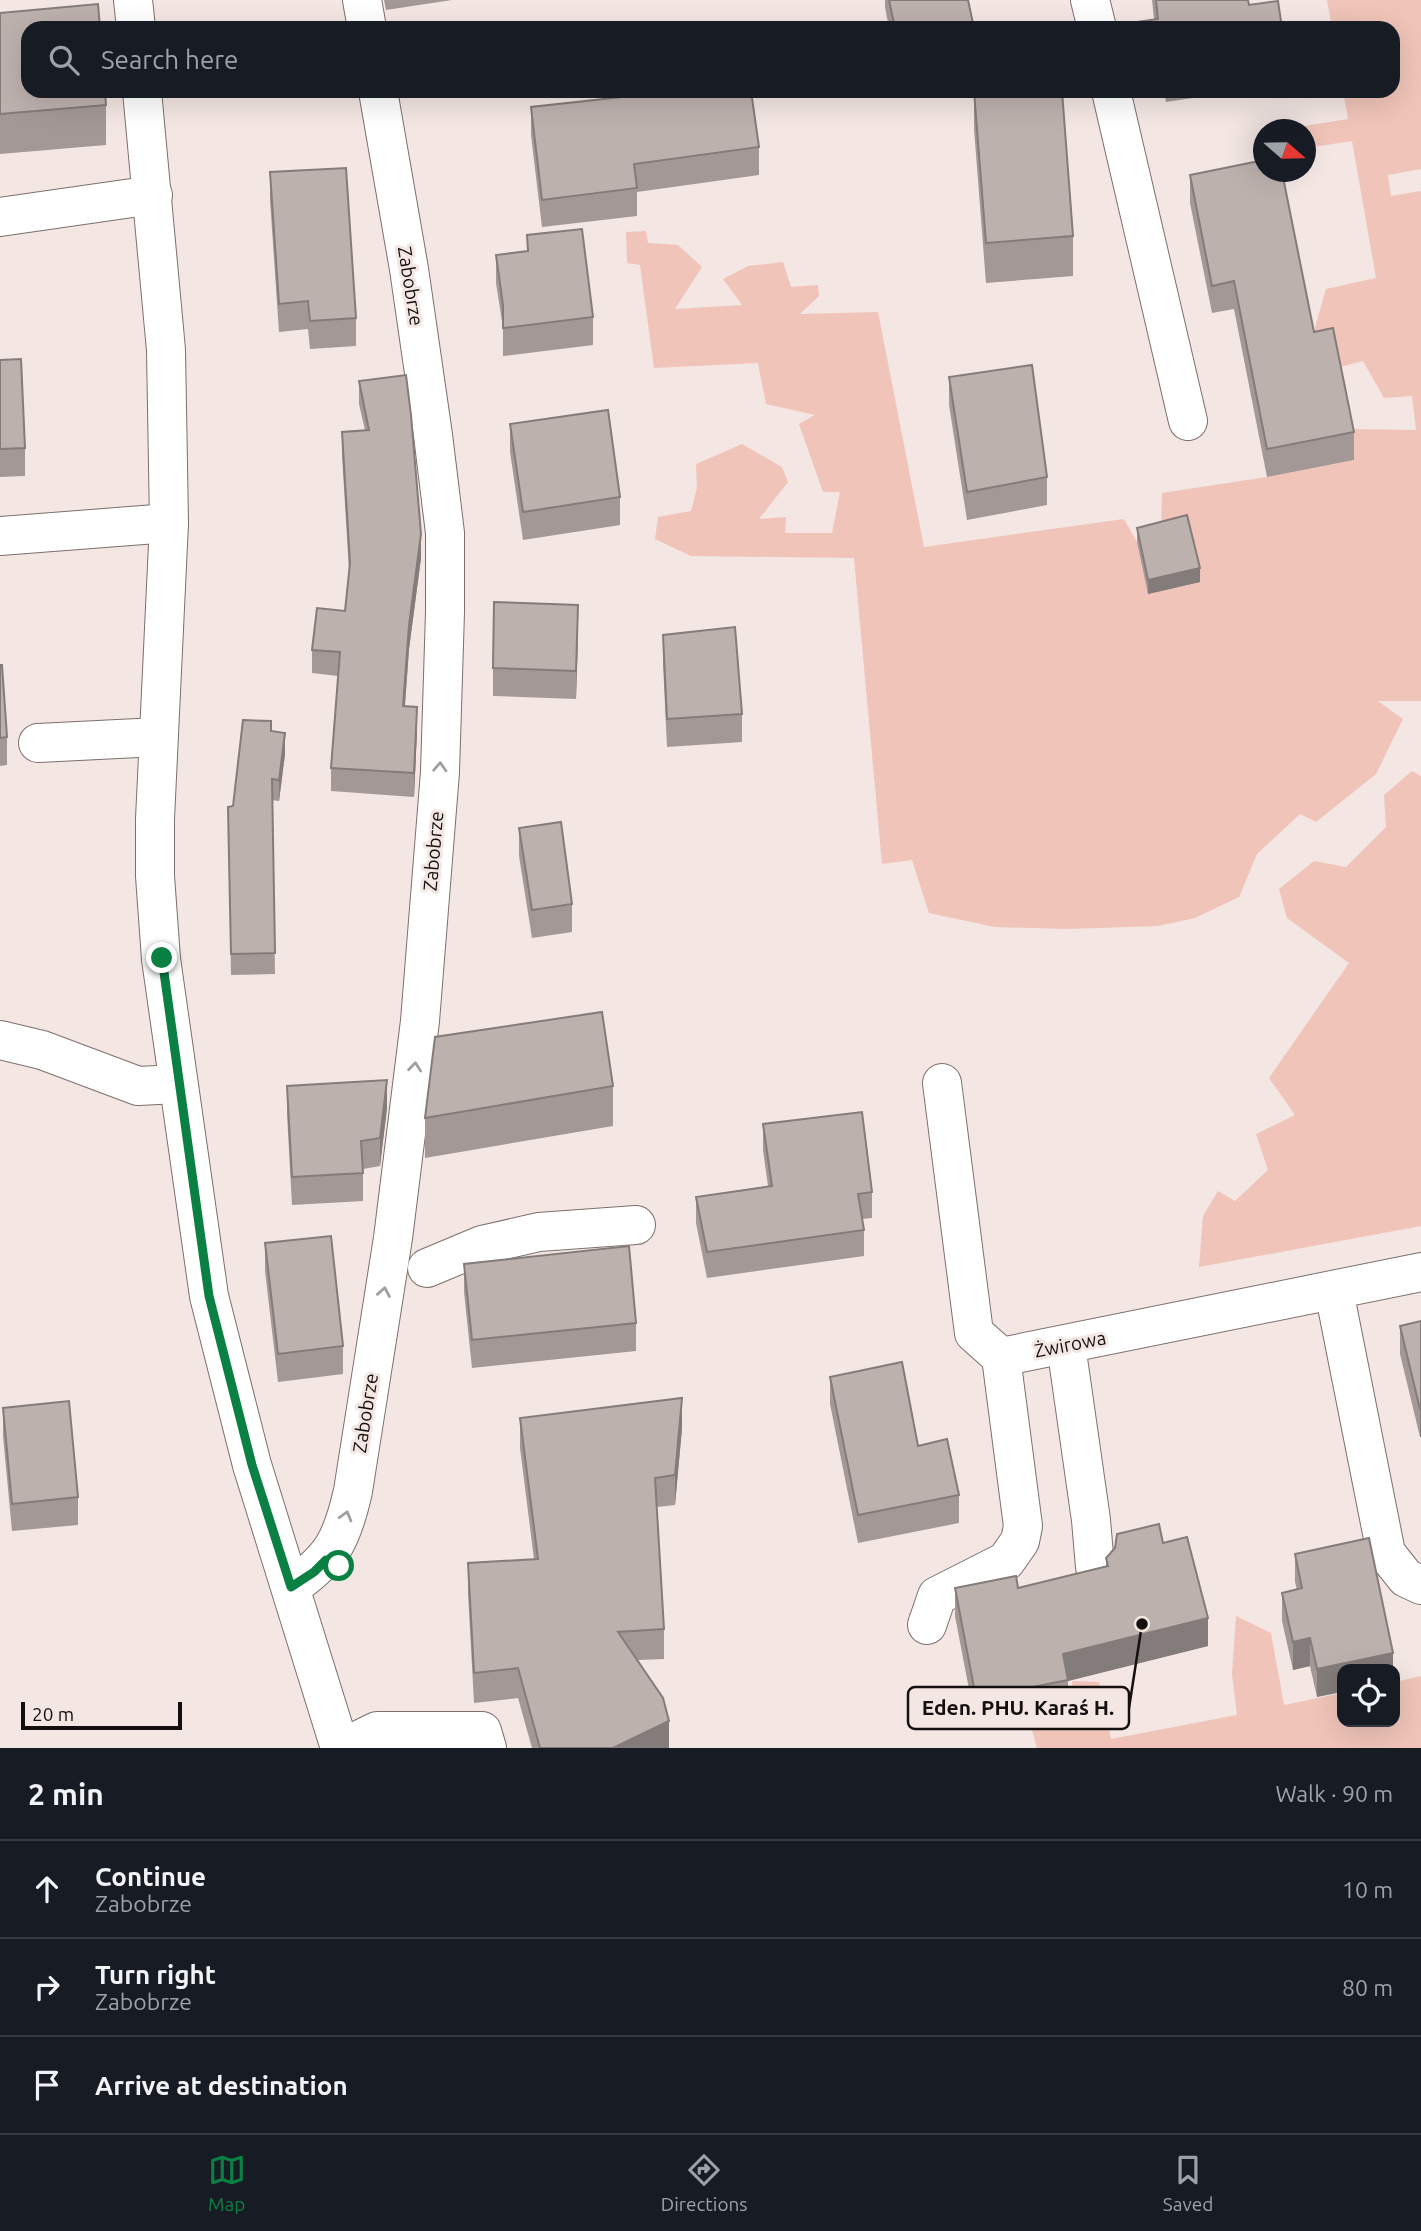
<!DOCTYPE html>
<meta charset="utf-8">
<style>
body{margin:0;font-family:Ubuntu,sans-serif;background:#242831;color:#f1f3f6}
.controls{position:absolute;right:21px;bottom:21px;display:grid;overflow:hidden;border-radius:14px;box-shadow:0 7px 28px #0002}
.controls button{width:63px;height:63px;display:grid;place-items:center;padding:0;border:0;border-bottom:2px solid #363941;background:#171b24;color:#f1f3f6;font:35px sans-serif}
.compass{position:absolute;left:1253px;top:119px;width:63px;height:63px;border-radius:50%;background:#171b24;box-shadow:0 7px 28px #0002;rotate:110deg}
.scale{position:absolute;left:21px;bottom:18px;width:161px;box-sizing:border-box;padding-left:7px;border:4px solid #14100f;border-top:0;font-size:19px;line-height:24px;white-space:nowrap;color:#14100f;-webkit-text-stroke:5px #f3e6e3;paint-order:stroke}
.stop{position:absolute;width:21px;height:21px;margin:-16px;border:5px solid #0b8043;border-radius:50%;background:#fff}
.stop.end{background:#0b8043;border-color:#fff;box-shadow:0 2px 7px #0008}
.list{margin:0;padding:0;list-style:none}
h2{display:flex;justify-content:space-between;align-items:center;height:91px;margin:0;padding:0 28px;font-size:30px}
h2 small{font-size:23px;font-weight:400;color:#9ea1a6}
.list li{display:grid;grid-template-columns:46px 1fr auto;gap:21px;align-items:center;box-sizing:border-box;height:98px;padding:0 28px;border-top:2px solid #363941}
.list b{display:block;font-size:26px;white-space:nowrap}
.list p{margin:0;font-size:23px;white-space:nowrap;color:#9ea1a6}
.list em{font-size:23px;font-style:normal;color:#9ea1a6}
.icon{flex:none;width:38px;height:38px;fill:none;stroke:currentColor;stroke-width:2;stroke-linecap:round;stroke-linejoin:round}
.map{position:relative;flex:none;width:1421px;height:1748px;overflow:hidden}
.search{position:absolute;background:#171b24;box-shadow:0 7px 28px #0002;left:21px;right:21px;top:21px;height:77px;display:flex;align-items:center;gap:18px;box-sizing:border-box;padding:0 24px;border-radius:21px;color:#9ea1a6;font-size:26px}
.sheet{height:385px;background:#171b24}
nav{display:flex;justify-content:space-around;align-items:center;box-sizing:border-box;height:98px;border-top:2px solid #363941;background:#171b24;font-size:19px;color:#9ea1a6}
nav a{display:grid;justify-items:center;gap:4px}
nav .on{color:#0b8043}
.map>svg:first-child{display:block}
.green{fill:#f0c4b8}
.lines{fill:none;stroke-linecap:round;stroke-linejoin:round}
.minor-casing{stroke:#7b706d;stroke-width:40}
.minor{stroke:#fff;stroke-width:38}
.wall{fill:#a39896}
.shaded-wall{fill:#847c7a}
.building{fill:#bdb1ae;stroke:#847c7a;stroke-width:2}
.oneway{stroke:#a19f9f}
.route{stroke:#0b8043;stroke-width:9}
.labels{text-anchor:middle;stroke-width:6;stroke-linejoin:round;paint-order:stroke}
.street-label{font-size:19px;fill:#14100f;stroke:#f3e6e3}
.leader{fill:none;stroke:#14100f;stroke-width:2.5}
.callout-dot{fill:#14100f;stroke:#f3e6e3;stroke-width:2.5}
.callout{fill:#f3e6e3;stroke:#14100f;stroke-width:2.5}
.callout-label{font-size:21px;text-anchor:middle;font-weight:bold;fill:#14100f}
</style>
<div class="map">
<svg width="1421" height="1748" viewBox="0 0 1421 1748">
<rect width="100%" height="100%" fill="#f3e6e3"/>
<g class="green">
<path d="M1327,0H1421V169L1388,175L1391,196L1421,191V701H1378L1403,719L1376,774L1316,822L1300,814L1257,854L1239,897L1195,918L1158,926L1067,929L995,927L929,913L912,860L882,864L854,558L691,556L655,539L658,517L691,511L697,488L696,464L742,444L782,467L788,482L759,519L786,517L785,533H832L840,492H823L799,424L815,415L766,404L758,363L654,368L640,265L627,263L626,232L646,231L648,243L678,245L702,267L675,309L742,305L723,279L748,266L783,262L791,287L818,285L819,296L800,314L878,312L924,547L1124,519L1137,542L1161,536L1162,493L1267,477L1354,460L1348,429L1416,430L1412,396L1384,398L1363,361L1336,368L1305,362L1326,289L1376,278L1352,141L1306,148V130L1286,129L1348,119L1343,91H1393V28H1332Z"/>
<path d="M1412,771L1421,776V1226L1199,1267L1203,1216L1218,1191L1235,1201L1268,1170L1256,1134L1295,1115L1269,1078L1349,963L1287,918L1279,889L1314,861L1346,867L1386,827L1384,795Z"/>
<path d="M1236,1616L1271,1633L1284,1705L1342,1693V1722H1395V1682L1421,1676V1748H1037L1032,1730L1074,1708L1072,1681L1099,1682L1111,1739L1237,1715L1232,1674Z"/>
</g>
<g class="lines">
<defs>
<g id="minor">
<path d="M133,0L136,28"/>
<path d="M362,0L367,28"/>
<path d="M1090,0L1097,28"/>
<path d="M142,91L166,350L169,523L155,819V876L161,959L209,1296L252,1465L340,1748"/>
<path d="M1111,91L1188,421"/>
<path d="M0,217L153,195"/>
<path d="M0,536L169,523"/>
<path d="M38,743L158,737"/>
<path d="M0,1040L42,1050L138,1086L178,1084"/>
<path d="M942,1083L974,1333L1001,1357L1421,1272"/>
<path d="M427,1268L482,1245L539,1232L636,1225"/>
<path d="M1334,1291L1386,1553L1406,1578L1421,1585"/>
<path d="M1066,1345L1091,1520L1095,1567"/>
<path d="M291,1587C332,1559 342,1540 353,1491L393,1238L420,1021L440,772L445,612V533L433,435L409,269L378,91"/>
<path d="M927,1625L937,1596L1006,1561L1020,1541L1023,1526L1001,1357"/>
<path d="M342,1748L377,1731H482L487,1748"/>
</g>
</defs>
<use href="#minor" class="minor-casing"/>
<use href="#minor" class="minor"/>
</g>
<g class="wall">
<path d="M384,0H452L386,10Z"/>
<path d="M885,0H968L974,28H889L885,7Z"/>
<path d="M1152,0H1248L1249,5L1282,28H1136V22L1154,19Z"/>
<path d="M0,13L106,105V145L0,154Z"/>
<path d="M974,91L1073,236V276L986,283L974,129Z"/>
<path d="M1164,91H1240L1166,102Z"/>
<path d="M531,107L759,147V175L637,192V216L542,227L531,135Z"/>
<path d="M270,172L356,318V346L310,349L308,329L279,332L270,200Z"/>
<path d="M1190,175L1314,332L1354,432V460L1267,477L1234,309L1212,313L1190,203Z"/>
<path d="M527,235L593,317V345L503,356V328L496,283V255L527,251Z"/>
<path d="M0,360L25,448V476L0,477Z"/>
<path d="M949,377L1047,477V505L967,520L949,405Z"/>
<path d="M359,381L421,558L409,649L405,706L417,730L414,797L331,791V768L338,676L312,673V650L345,611L349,571L342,455V432L365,430L359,404Z"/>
<path d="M510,424L620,497V525L523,540L510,452Z"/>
<path d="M1137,528L1200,582L1148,594L1137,542Z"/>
<path d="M578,633L576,699L493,696V668Z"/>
<path d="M663,635L742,714V742L667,747L663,663Z"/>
<path d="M0,665L7,737V765L0,766Z"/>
<path d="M271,731L285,754L279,801L272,800L275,974L231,975L228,807L233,806Z"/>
<path d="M519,828L572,904V932L532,938L519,856Z"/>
<path d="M287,1086L387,1108L380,1166L363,1169V1201L292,1205L287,1114Z"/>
<path d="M613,1086V1126L425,1158V1118Z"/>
<path d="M763,1124L872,1192V1218L862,1219L864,1230V1256L707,1278L696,1223V1197L768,1186L763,1150Z"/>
<path d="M265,1243L343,1346V1374L278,1382L265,1271Z"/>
<path d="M464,1264L636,1323V1351L472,1368L464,1292Z"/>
<path d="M1421,1321V1437H1420L1400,1354V1326Z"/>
<path d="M830,1377L918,1446L959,1495V1523L858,1543L830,1404Z"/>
<path d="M3,1408L78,1497V1525L12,1531L3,1436Z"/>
<path d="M520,1418L682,1428L675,1505L657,1507L664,1629V1659L638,1660L669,1748H532L518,1698L474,1703L468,1593V1563L534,1559L520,1448Z"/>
<path d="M1163,1543L1208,1646L1068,1681V1708L976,1726L955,1616V1588H1018L1106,1566V1558Z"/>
<path d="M1295,1554L1393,1669L1317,1697L1310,1666L1293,1670L1282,1621V1593L1297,1590L1295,1582Z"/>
</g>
<g class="shaded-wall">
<path d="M421,534V558L409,649L403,730V706L409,625Z"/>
<path d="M1200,568V582L1148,594V580Z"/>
<path d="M578,605V633L576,699V671Z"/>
<path d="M417,707V730L414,797V773Z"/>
<path d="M285,733V754L279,801V780Z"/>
<path d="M387,1080V1108L380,1166V1138Z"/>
<path d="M682,1398V1428L675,1505V1475Z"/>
<rect x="1420" y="1409" width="1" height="28"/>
<path d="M1208,1618V1646L1068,1681L1063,1654Z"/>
<path d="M1310,1638V1666L1293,1670V1642Z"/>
<path d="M1393,1653V1669H1342V1692L1317,1697V1669Z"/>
<path d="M669,1721V1748H613Z"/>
</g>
<g class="building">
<path d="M889,0H968L974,28H895Z"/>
<path d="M1156,0H1248L1249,5L1278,1L1282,28H1136V22L1158,19Z"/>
<path d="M98,4L100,28H28V91H105L106,105L0,114V13Z"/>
<path d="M677,91H751L759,147L634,164L637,188L542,200L531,107Z"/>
<path d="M974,91H1062L1073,236L986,243Z"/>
<path d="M1264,160V172H1282L1314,332L1333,328L1354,432L1267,449L1234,281L1212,286L1190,175Z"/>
<path d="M346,168L356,318L310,321L308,301L279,304L270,172Z"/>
<path d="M582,229L593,317L503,328V305L496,255L528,251L527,235Z"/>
<path d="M21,359L25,448L0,449V360Z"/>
<path d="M1032,365L1047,477L967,492L949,377Z"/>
<path d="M406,375L411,415L421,534L409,625L403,706L417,707L414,773L331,768L340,652L312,650L317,608L345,611L350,563L342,432L369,430L359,381Z"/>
<path d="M608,410L620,497L523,512L510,424Z"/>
<path d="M1187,515L1200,568L1148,580L1137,528Z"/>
<path d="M494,602L578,605L576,671L493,668Z"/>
<path d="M735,627L742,714L667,719L663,635Z"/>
<path d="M0,665H2L7,737L0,738Z"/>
<path d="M243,720L271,721V731L285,733L279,780L272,779L275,953L231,954L228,807L233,806Z"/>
<path d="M561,822L572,904L532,910L519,828Z"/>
<path d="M602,1012L613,1086L425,1118L435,1037Z"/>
<path d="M387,1080L380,1138L361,1141L363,1173L292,1177L287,1086Z"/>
<path d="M862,1112L872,1192L858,1194L864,1230L707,1252L696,1197L772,1186L763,1124Z"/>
<path d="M331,1236L343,1346L278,1354L265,1243Z"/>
<path d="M629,1246L636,1323L472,1340L464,1264Z"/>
<path d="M1421,1321V1409H1420L1400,1326Z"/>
<path d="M902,1362L918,1446L947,1439L959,1495L858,1515L830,1377Z"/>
<path d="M682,1398L675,1475L655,1478L664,1629L618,1632L663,1698L669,1721L613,1748H540L518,1668L474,1673L468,1563L538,1559L520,1418Z"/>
<path d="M69,1401L78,1497L12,1504L3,1408Z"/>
<path d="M1159,1524L1163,1543L1187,1537L1208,1618L1063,1654L1068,1680L976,1698L955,1588L1016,1576L1018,1588L1108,1566L1106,1558L1115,1548L1117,1534Z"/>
<path d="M1369,1538L1393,1653L1317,1669L1310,1638L1293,1642L1282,1593L1302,1588L1295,1554Z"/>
</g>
<defs><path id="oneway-chevron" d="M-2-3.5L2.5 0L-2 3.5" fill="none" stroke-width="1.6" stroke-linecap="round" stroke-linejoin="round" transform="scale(1.75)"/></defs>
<g class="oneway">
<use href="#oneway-chevron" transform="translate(440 767) rotate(-87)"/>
<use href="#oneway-chevron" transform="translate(415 1067) rotate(-84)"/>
<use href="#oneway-chevron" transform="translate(384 1292) rotate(-80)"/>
<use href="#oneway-chevron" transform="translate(346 1516) rotate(-74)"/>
</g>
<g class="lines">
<path class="route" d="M162,958L209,1296L252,1465L291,1587L314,1572L326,1560L339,1566"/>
</g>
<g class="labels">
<g class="street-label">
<text transform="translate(411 286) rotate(81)" y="7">Zabobrze</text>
<text transform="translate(433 851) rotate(-85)" y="7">Zabobrze</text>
<text transform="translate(1070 1344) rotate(-11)" y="7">Żwirowa</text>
<text transform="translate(365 1413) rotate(-81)" y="7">Zabobrze</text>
</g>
</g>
<path class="leader" d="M1142 1624L1129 1708"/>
<circle class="callout-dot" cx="1142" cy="1624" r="7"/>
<rect class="callout" x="908" y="1687" width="221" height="42" rx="7"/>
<g class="callout-label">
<text x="1018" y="1715">Eden. PHU. Karaś H.</text>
</g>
</svg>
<div class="controls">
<button><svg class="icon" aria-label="locate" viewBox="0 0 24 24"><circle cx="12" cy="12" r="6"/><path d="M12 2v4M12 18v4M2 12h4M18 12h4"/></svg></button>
</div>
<svg class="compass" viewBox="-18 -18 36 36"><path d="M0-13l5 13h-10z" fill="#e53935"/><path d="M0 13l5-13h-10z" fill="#9ea1a6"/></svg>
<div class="scale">20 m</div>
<div class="stop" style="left:339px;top:1566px"></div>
<div class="stop end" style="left:162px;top:958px"></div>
<div class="search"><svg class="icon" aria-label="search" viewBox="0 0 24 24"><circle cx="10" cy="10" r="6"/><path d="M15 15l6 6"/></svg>Search here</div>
</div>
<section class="sheet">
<h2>2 min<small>Walk · 90 m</small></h2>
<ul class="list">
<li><svg class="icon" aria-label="ahead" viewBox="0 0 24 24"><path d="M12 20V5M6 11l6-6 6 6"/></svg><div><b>Continue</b><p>Zabobrze</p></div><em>10 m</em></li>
<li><svg class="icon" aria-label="right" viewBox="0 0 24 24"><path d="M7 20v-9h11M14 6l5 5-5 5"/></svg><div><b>Turn right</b><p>Zabobrze</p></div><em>80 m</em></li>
<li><svg class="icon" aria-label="arrive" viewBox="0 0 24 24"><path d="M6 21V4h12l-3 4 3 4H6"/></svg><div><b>Arrive at destination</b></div></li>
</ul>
</section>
<nav>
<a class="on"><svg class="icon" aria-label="map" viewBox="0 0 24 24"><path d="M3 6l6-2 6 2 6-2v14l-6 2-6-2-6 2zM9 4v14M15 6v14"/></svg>Map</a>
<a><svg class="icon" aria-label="directions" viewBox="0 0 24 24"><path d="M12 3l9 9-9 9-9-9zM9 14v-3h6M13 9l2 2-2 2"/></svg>Directions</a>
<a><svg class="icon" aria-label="saved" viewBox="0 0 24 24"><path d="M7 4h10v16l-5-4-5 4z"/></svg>Saved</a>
</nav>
